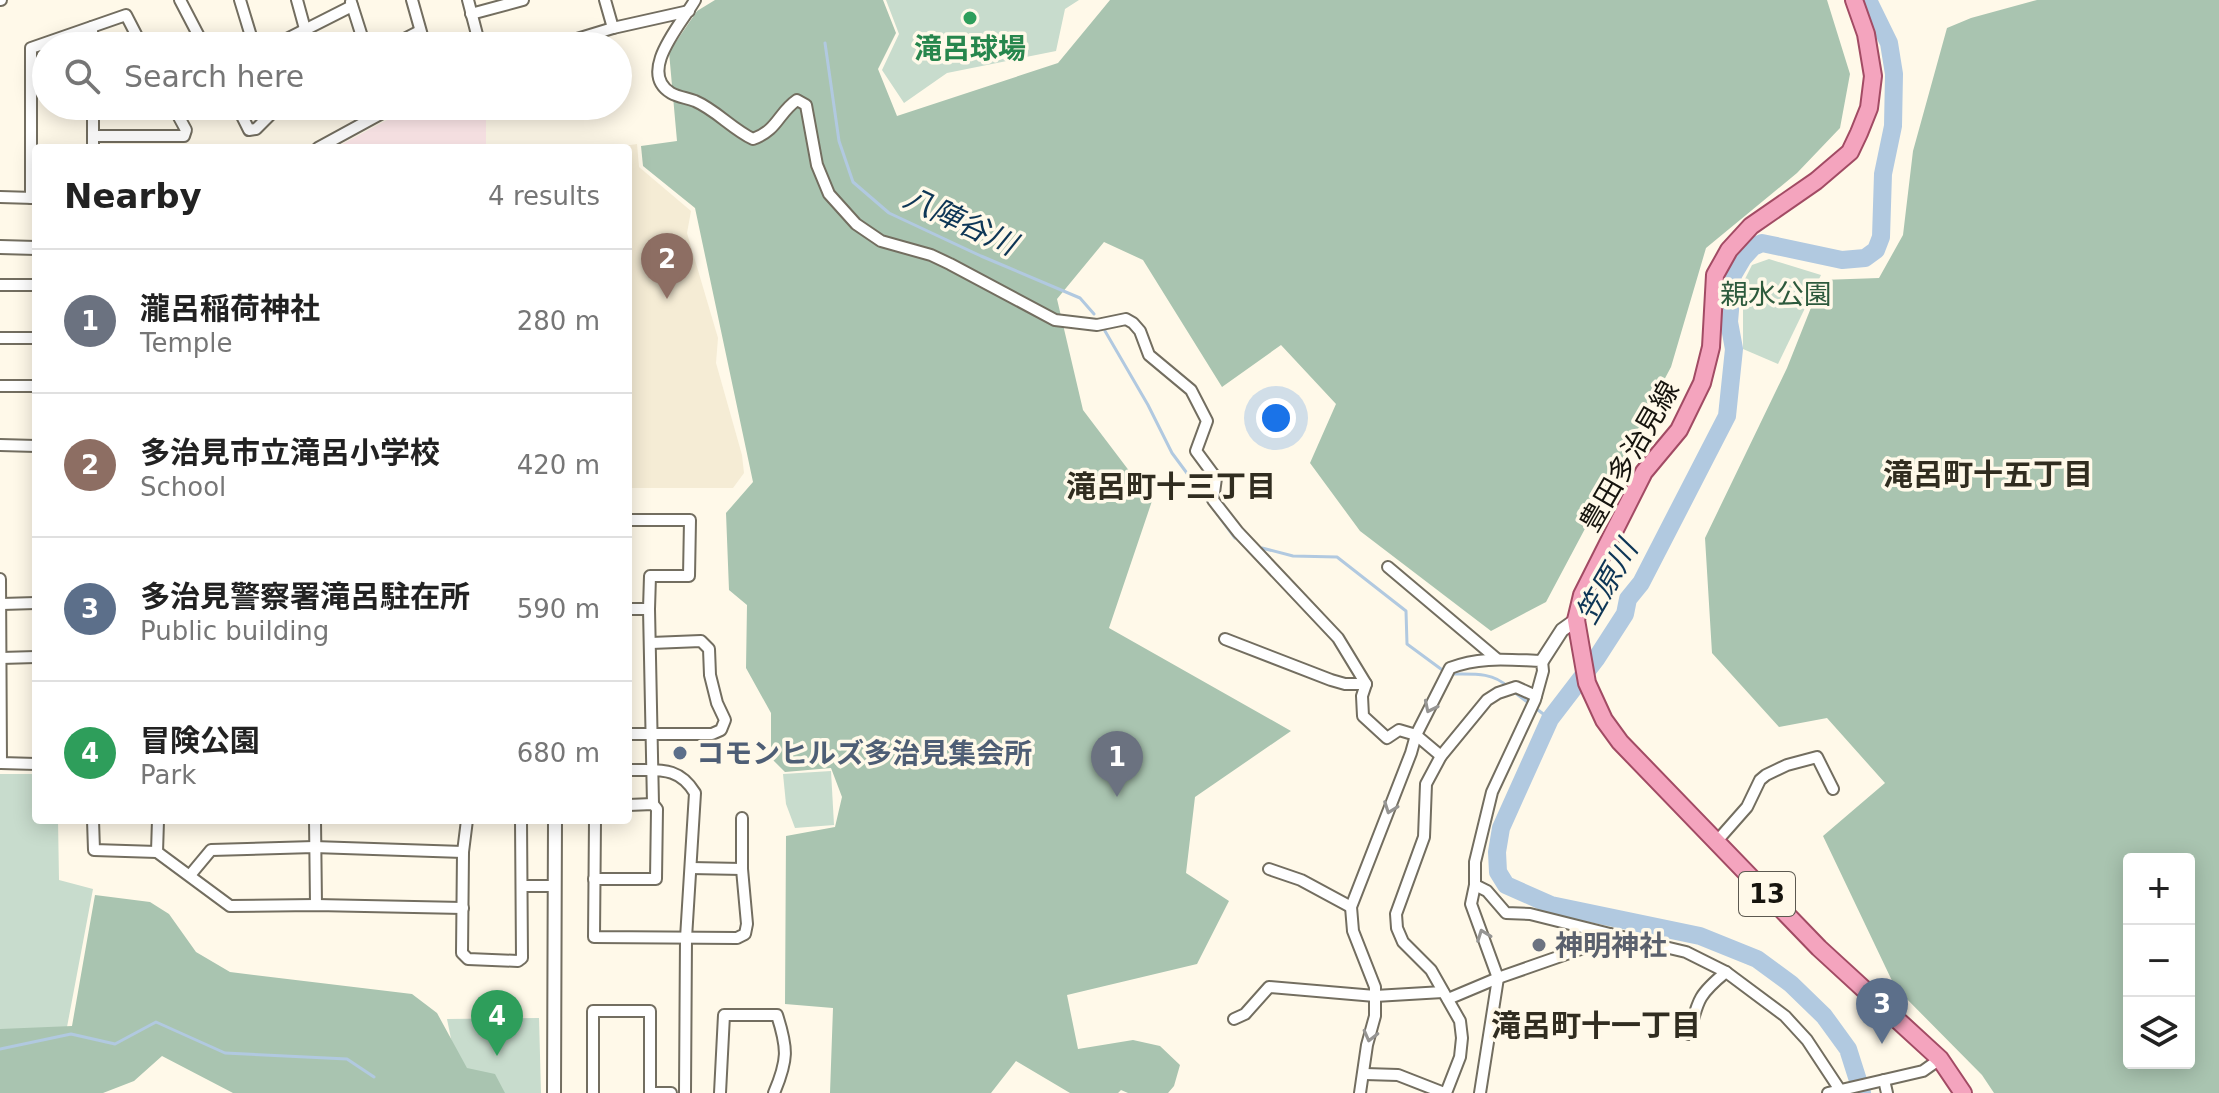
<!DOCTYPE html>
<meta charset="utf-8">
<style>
body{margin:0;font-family:"DejaVu Sans","Noto Sans JP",sans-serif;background:#f6f6f6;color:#222}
.controls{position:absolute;right:24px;bottom:24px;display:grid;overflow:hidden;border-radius:8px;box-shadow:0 4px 20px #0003}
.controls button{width:72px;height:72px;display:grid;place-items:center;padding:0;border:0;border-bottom:2px solid #e0e0e0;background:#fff;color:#222;font:40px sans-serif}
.you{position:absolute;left:1276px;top:418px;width:28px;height:28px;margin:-20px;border:6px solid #fff;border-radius:50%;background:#1a73e8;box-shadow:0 0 0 12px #1a73e833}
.badge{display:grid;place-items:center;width:52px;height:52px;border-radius:50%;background:#7c3aed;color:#fff;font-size:26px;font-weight:700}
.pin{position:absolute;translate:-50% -66px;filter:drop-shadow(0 2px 4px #0008)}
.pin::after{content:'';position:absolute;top:42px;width:28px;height:24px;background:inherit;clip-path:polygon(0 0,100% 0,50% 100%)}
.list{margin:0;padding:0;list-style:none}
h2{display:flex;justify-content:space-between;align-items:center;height:104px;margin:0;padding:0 32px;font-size:34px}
h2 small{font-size:26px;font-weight:400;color:#767676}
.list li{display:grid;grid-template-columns:52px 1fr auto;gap:24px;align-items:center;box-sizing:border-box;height:144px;padding:0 32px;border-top:2px solid #e0e0e0}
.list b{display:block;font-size:30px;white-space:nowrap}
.list p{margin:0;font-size:26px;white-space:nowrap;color:#767676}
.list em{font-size:26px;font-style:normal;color:#767676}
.icon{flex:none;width:44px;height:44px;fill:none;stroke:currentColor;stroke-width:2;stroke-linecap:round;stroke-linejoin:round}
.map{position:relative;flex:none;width:2219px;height:1093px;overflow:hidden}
.search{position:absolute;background:#fff;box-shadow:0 4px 20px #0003;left:32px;top:32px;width:600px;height:88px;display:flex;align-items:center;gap:20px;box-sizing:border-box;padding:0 28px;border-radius:44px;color:#767676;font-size:30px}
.panel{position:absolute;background:#fff;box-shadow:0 4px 20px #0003;left:32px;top:144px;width:600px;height:680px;border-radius:8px}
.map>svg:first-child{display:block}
.commercial{fill:#ffe9eb}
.built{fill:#f5ecd5}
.green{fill:#c8dccd}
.forest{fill:#a9c4b0;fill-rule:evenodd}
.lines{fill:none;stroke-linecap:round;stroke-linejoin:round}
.stream{stroke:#b1c9e0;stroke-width:3}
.river{stroke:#b1c9e0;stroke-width:18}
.minor-casing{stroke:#736e60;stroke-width:14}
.tertiary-casing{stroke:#736e60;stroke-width:16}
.primary-casing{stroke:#a24b64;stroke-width:20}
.minor{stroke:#fff;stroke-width:10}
.tertiary{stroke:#fff;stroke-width:12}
.primary{stroke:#f4a4be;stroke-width:16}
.oneway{stroke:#969593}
.leisure-dot{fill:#2e9e5b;stroke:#fff9e9;stroke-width:3}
.service-dot{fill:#5c6f8a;stroke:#fff9e9;stroke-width:3}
.worship-dot{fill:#6b7280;stroke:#fff9e9;stroke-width:3}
.labels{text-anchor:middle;stroke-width:7;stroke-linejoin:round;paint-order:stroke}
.shield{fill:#fff9e9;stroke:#5c5950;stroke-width:2}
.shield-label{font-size:26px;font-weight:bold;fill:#16140e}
.leisure-label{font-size:28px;font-weight:bold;fill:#27864d;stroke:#fff9e9}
.park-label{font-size:28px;fill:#2d5a3c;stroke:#fff9e9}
.street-label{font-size:28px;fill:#16140e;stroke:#fff9e9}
.service-label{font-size:28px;font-weight:bold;fill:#4e5e75;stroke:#fff9e9;text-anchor:start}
.worship-label{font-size:28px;font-weight:bold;fill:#5b616d;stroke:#fff9e9;text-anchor:start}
.water-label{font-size:30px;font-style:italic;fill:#0e3656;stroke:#fff9e9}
.neighbourhood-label{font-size:30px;font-weight:bold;fill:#312d20;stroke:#fff9e9}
</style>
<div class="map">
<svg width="2219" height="1093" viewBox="0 0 2219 1093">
<rect width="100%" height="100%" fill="#fff9e9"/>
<path class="commercial" d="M413,106H486V148H335Z"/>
<path class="built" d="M637,144L639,167L691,211L687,233L718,338L716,363L742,455L744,473L733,488H628V148H611Z"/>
<g class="green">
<path d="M886,0H1079L1065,9L1056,51L947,73L904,103L882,70L899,34Z"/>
<path d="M1769,259L1821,275L1778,364L1743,349V283L1752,265Z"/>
<path d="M831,771L834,825L795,828L786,804L783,774Z"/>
<path d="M0,774H36V820H58L59,880L93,889L67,1027L0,1041Z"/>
<path d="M539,1018L541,1093H462L447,1019Z"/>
</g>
<g class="forest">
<path d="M715,0H883L896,33L878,69L897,116L1058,63L1110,0H1827L1850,74L1840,128L1797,173L1706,248L1671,367L1546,602L1491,631L1360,531L1310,463L1336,404L1281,345L1222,387L1143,260L1104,242L1057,299L1083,410L1152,501L1109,628L1291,731L1195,797L1186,873L1229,901L1197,964L1067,995L1078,1049L1133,1040L1160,1046L1180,1065L1174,1086L1168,1093H1128L1121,1090L1118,1093H1070L1016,1061L991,1093H830L833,1008L785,1004L786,836L835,827L842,797L831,768L785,772L771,758V713L746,668L747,605L729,590L726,513L753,482L695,208L643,166L641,146L677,141L669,52L697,11Z"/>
<path d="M2037,0H2219V1093H1994L1982,1075L1895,987L1823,836L1885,783L1827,718L1779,727L1712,653L1705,538L1787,368L1822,280L1879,278L1903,235L1913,151L1947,28L1971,18ZM2189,859V1063H2129V859Z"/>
<path d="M95,895L150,902L169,914L196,952L230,972L412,994L437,1013L467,1068L495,1074L505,1093H233L162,1056L134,1081L103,1093H0V1029L72,1026Z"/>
</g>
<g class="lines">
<g class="stream">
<path d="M825,43L839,141L853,182L889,213L981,256L1080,298L1094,314"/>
<path d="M1105,331L1148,405L1172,453L1235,538"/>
<path d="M1262,548L1293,556L1337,557L1406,611L1407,644L1445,672"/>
<path d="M1452,674C1473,674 1493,672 1508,687"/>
<path d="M1514,692L1550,719"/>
<path d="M0,1049L71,1034L115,1044L156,1022L225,1053L347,1059L374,1077"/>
</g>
<path class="river" d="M1862,1093L1848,1049L1824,1016L1791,984L1757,959L1700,936L1551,905L1506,885L1498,872L1497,852L1501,828L1550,719L1596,659L1625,614L1628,599L1641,583L1727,416L1734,349L1729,322L1733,275L1743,258L1753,247L1762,243L1842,260L1865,258L1876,250L1881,237L1883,174L1893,126L1894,74L1889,43L1868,0"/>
<defs>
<g id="minor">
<path d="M0,0H1"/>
<path d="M180,0L204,46"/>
<path d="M240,0L254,46"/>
<path d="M297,0L305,29"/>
<path d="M412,0L425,46"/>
<path d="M468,0L480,46"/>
<path d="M605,0L613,28"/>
<path d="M695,0C683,22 636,72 671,93C678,97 687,98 695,101C716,110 732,129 753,139C778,130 778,113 797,100L806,105L817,165L829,194L856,224L881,241L931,255L950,264L1055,320L1097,325L1126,319L1133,323L1140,331L1149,355L1191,390L1207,421L1196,451L1216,478L1213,500L1238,532L1338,638L1366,684L1362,696L1363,716L1387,738L1399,730L1416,735L1441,756"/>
<path d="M351,2L365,46"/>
<path d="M471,14L523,0"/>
<path d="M92,27V46"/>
<path d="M273,46L352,6"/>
<path d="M391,46L420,31"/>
<path d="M554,46L613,28L689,11"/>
<path d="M93,106V148"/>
<path d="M237,106L249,130L256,129L279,106"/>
<path d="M93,136H184L186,130L173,106"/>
<path d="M318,148L395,106"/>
<path d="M0,197L34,198"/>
<path d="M31,198V48L126,15L142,46"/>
<path d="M0,285H36"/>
<path d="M0,338H36"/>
<path d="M0,386H36"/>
<path d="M0,445L36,446"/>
<path d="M628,520H690L689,576H650L649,609"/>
<path d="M1388,567L1497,659"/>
<path d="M0,579L1,763L36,764"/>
<path d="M2,604L36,603"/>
<path d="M628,609H649L653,804"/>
<path d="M1225,639L1331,680L1345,684H1366"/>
<path d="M1,658L36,657"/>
<path d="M628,734H712L721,730L725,720L717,703L710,675L709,649L701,641L651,643"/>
<path d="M628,770C658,771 678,765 695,793L686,938L685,1093"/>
<path d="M93,820L94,850L157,852L230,906L316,905L463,908"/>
<path d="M315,820L316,905"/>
<path d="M467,820L463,852L462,953L468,959L518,961L522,958L521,820"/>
<path d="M595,820L594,937L737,938L745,934L747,924L742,869V818"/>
<path d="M1717,841L1747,807L1760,780L1766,775L1787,765L1817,757L1833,789"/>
<path d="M157,852L158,820"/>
<path d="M691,868L742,869"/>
<path d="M1269,869L1301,880L1351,907"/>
<path d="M191,874L211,850L314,847L463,852"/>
<path d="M594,879H656L657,809L653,804L628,805"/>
<path d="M1475,885L1487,891L1506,913L1530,914L1610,934"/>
<path d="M522,886H555"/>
<path d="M1448,999L1498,978L1601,942L1610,934L1686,952L1726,972L1785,1016L1807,1040L1842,1093"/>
<path d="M1234,1019L1245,1014L1269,987L1375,996L1443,992"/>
<path d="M1689,1034C1698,1000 1698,995 1726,972"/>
<path d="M1365,1074L1398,1075L1444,1093"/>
<path d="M1884,1080L1887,1093"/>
<path d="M593,1093V1011H650V1093"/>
<path d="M650,1093H671"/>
<path d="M720,1093L724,1015H777C788,1049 788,1060 774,1093"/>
<path d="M1360,1093L1367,1045L1375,1016V987L1353,931L1351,907L1411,753L1416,735L1450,668C1481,656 1510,660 1542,661L1543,671L1535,700L1492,792L1475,862V885L1471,904L1498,978L1480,1093"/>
<path d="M1446,1093L1460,1057L1462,1038L1460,1021L1431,970L1403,942L1397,928L1396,914L1424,837L1426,784L1441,756L1487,700L1498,693L1516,687L1536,696"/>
<path d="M1828,1093L1923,1071L1940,1059"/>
</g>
<g id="tertiary">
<path d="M0,247L36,248"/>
<path d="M1542,661L1562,630L1576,620"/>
<path d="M554,1093L555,820"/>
</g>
<path id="primary" d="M1854,0L1866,34L1873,76L1869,108L1859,133L1850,152L1816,181L1751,226L1729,250L1715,275L1711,347L1702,383L1679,430L1644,472L1582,595L1576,620L1587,683L1604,720L1620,742L1819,948L1940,1059L1963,1093"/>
</defs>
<use href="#minor" class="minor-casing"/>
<use href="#tertiary" class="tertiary-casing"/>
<use href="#primary" class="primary-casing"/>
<use href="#minor" class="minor"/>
<use href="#tertiary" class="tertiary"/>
<use href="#primary" class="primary"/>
</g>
<defs><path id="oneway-chevron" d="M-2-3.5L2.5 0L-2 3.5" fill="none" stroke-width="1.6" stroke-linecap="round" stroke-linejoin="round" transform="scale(2)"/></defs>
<g class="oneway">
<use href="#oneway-chevron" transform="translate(1430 707) rotate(116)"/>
<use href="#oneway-chevron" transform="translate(1390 808) rotate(110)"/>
<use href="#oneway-chevron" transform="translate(1483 935) rotate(-110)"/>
<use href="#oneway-chevron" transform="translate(1370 1036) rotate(104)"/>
</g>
<circle class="leisure-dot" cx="970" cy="18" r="8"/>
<circle class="service-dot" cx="680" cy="753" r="8"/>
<circle class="worship-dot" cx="1539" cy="945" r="8"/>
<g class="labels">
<rect class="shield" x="1739" y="872" width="56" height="44" rx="6"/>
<g class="shield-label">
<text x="1767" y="903">13</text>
</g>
<g class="leisure-label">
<text x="970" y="58">滝呂球場</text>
</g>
<g class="park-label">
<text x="1776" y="304">親水公園</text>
</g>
<g class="street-label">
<text transform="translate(1629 456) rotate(-60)" y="10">豊田多治見線</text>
</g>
<g class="service-label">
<text x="696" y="763">コモンヒルズ多治見集会所</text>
</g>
<g class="worship-label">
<text x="1555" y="955">神明神社</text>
</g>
<g class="water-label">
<text transform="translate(960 221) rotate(25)" y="10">八陣谷川</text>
<text transform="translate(1607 582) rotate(-60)" y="10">笠原川</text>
</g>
<g class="neighbourhood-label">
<text x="1988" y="485">滝呂町十五丁目</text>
<text x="1171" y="497">滝呂町十三丁目</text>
<text x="1596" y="1036">滝呂町十一丁目</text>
</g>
</g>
</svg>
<div class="controls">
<button>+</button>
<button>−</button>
<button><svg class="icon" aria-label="layers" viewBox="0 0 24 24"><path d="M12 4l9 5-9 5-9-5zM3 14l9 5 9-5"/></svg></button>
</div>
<div class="you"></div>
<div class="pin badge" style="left:1117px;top:797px;background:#6b7280">1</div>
<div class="pin badge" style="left:667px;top:299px;background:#8d6e63">2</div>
<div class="pin badge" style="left:1882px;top:1044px;background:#5c6f8a">3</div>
<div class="pin badge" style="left:497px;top:1056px;background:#2e9e5b">4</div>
<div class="search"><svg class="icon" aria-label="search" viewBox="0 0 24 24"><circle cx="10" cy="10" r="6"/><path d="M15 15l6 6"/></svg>Search here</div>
<section class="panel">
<h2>Nearby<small>4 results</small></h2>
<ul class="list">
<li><span class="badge" style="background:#6b7280">1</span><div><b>瀧呂稲荷神社</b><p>Temple</p></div><em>280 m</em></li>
<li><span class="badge" style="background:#8d6e63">2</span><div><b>多治見市立滝呂小学校</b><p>School</p></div><em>420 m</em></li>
<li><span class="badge" style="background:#5c6f8a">3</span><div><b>多治見警察署滝呂駐在所</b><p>Public building</p></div><em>590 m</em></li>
<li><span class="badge" style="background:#2e9e5b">4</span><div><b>冒険公園</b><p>Park</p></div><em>680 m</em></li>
</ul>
</section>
</div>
